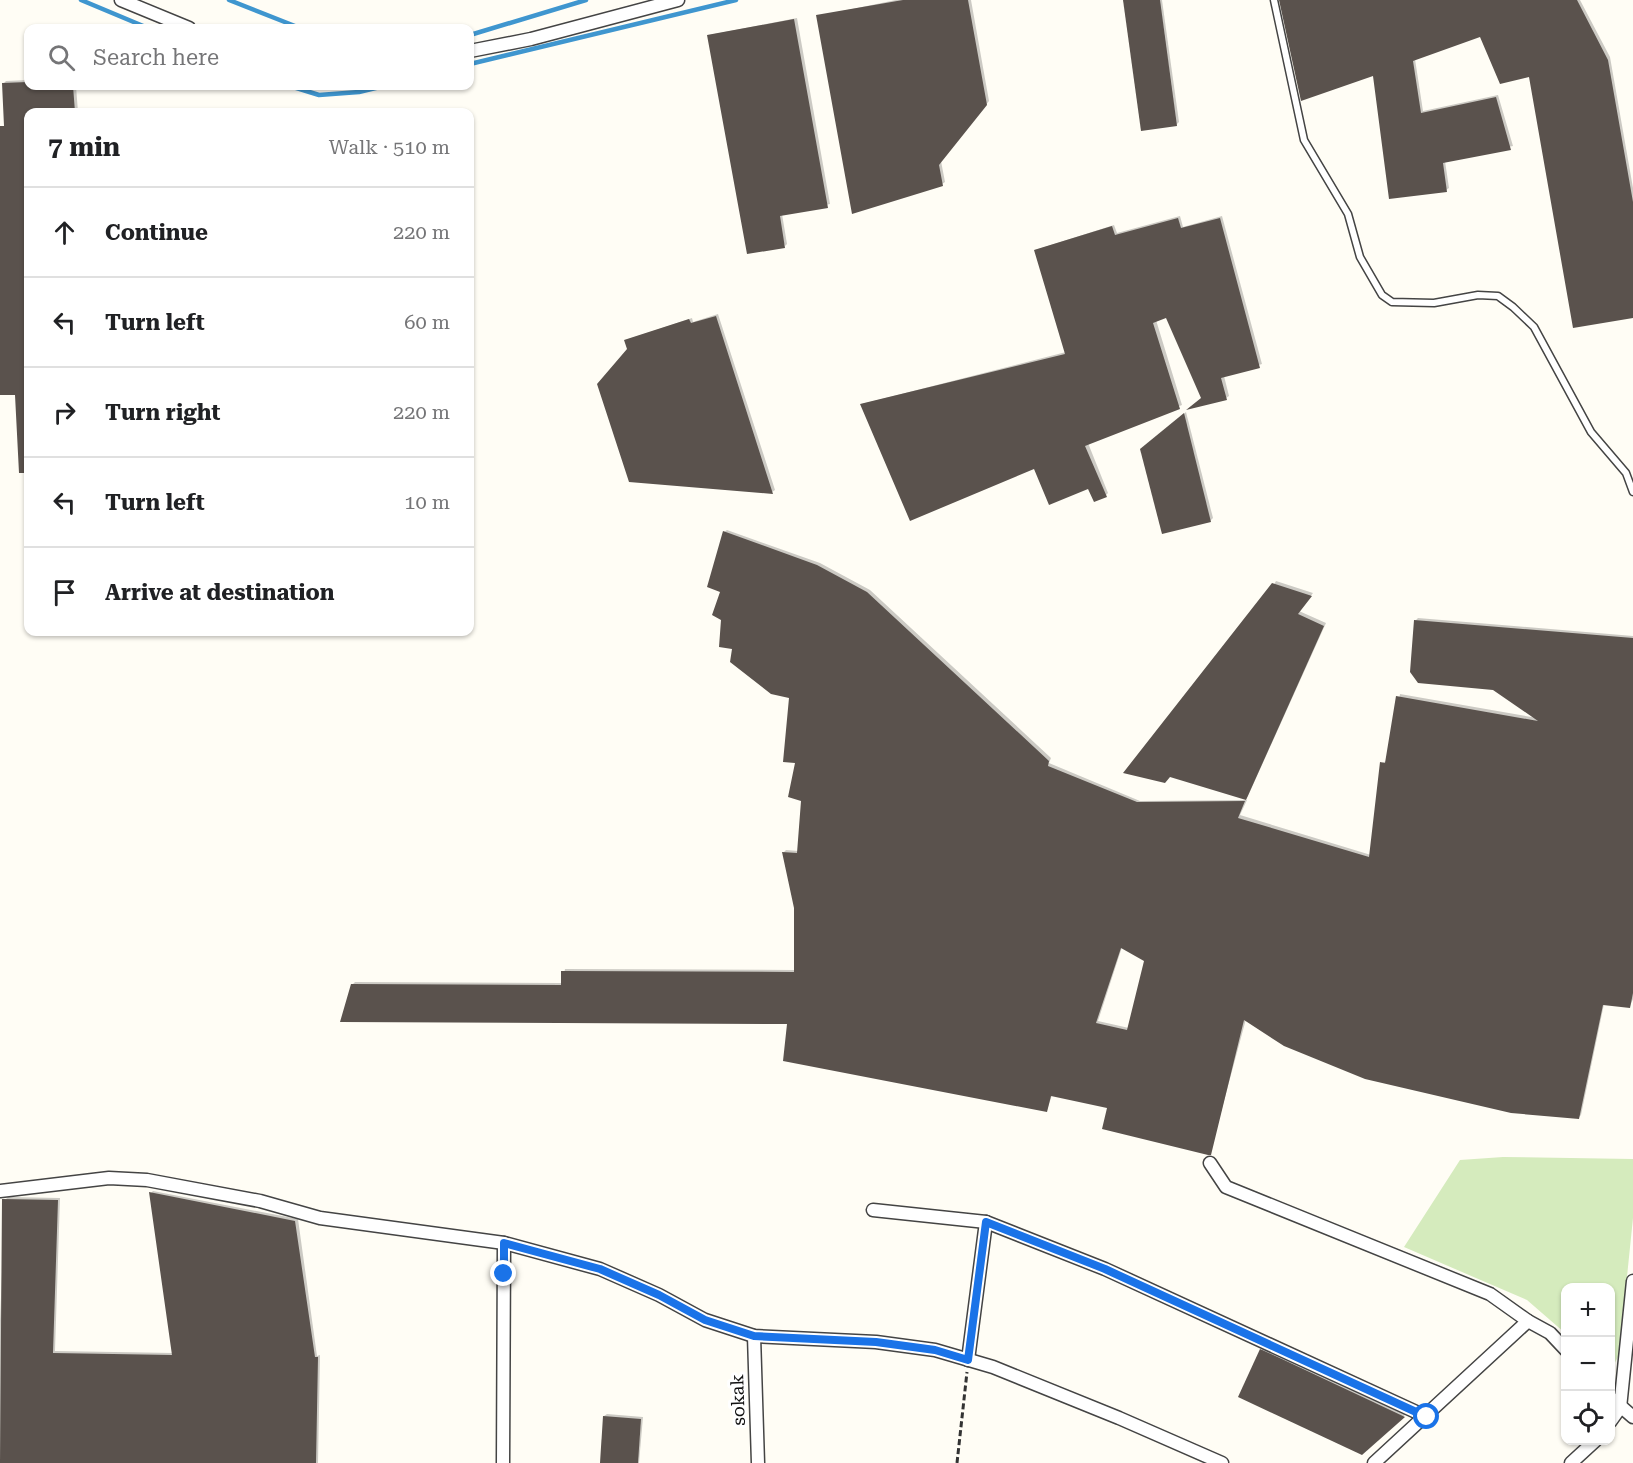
<!DOCTYPE html>
<meta charset="utf-8">
<style>
body{margin:0;font-family:"Roboto Serif",serif;background:#f2f2f2;color:#202124}
.controls{position:absolute;right:18px;bottom:18px;display:grid;overflow:hidden;border-radius:12px;box-shadow:0 2px 4px #0004}
.controls button{width:54px;height:54px;display:grid;place-items:center;padding:0;border:0;border-bottom:2px solid #e0e0e0;background:#fff;color:#202124;font:30px sans-serif}
.stop{position:absolute;width:18px;height:18px;margin:-14px;border:4px solid #1a73e8;border-radius:50%;background:#fff}
.stop.end{background:#1a73e8;border-color:#fff;box-shadow:0 2px 6px #0008}
.list{margin:0;padding:0;list-style:none}
h2{display:flex;justify-content:space-between;align-items:center;height:78px;margin:0;padding:0 24px;font-size:26px}
h2 small{font-size:20px;font-weight:400;color:#757577}
.list li{display:grid;grid-template-columns:39px 1fr auto;gap:18px;align-items:center;box-sizing:border-box;height:90px;padding:0 24px;border-top:2px solid #e0e0e0}
.list b{display:block;font-size:22px;white-space:nowrap}
.list em{font-size:20px;font-style:normal;color:#757577}
.icon{flex:none;width:33px;height:33px;fill:none;stroke:currentColor;stroke-width:2;stroke-linecap:round;stroke-linejoin:round}
.map{position:relative;flex:none;width:1633px;height:1463px;overflow:hidden}
.search{position:absolute;background:#fff;box-shadow:0 2px 4px #0004;left:24px;top:24px;width:450px;height:66px;display:flex;align-items:center;gap:15px;box-sizing:border-box;padding:0 21px;border-radius:12px;color:#757577;font-size:22px}
.panel{position:absolute;background:#fff;box-shadow:0 2px 4px #0004;left:24px;top:108px;width:450px;height:528px;border-radius:12px}
.map>svg:first-child{display:block}
.green{fill:#d5ebbd}
.shadow{fill:#0003;fill-rule:evenodd}
.lines{fill:none;stroke-linecap:round;stroke-linejoin:round}
.stream{stroke:#3f96cf;stroke-width:4.5}
.building{fill:#5a524d;fill-rule:evenodd}
.lane-casing{stroke:#444;stroke-width:9}
.street-casing{stroke:#444;stroke-width:15}
.path{stroke:#333;stroke-width:3;stroke-dasharray:6 3;stroke-linecap:butt}
.lane{stroke:#fff;stroke-width:6}
.street{stroke:#fff;stroke-width:12}
.route{stroke:#1a73e8;stroke-width:8}
.labels{text-anchor:middle;stroke-width:6;stroke-linejoin:round;paint-order:stroke}
.street-label{font-size:18px;fill:#111;stroke:#fff}
</style>
<div class="map">
<svg width="1633" height="1463" viewBox="0 0 1633 1463">
<rect width="100%" height="100%" fill="#fffdf5"/>
<path class="green" d="M1503,1157L1633,1159V1218L1619,1355L1611,1370L1610,1288H1566L1565,1333L1527,1300L1404,1247L1460,1160Z"/>
<g class="shadow">
<path d="M896,0H971L989,101L941,161L945,182L942,184L818,16Z"/>
<path d="M1124,0H1162L1179,122L1176,125Z"/>
<path d="M1281,0H1580L1610,57L1633,188V316L1530,75L1481,35L1415,59L1423,111L1498,95L1513,146L1445,161L1449,188L1446,190L1374,73Z"/>
<path d="M797,18L830,204L782,214L787,244L785,246L709,35Z"/>
<path d="M28,80V86H76L78,112H28V461L20,462L17,393L0,394V152H6L3,84L6,81Z"/>
<path d="M1180,216L1183,227L1222,216L1262,364L1224,376L1229,396L1226,398H1203L1167,316L1156,320L1182,405L1088,443L1108,493L1106,495L862,404L1066,352L1035,250L1114,225L1117,233Z"/>
<path d="M718,314L775,490L772,492L629,349L626,340L692,318L693,322Z"/>
<path d="M1186,412L1213,518L1210,521L1145,447Z"/>
<path d="M727,530L820,563L870,590L1051,758L1049,763L1140,801L1247,800L1240,815L1371,855L1381,763L1387,761L1400,694L1537,718L1415,621L1418,618L1633,636V999L1630,1006L1604,1004L1581,1115L1579,1117L1246,1019L1210,1153L1109,1107L1052,1095L1047,1110L789,1022L352,985L355,982L562,983L565,969L795,970V908L784,852L786,850L799,851L803,800L790,697L734,648L722,591L724,532ZM1122,947L1146,960L1129,1028L1098,1021Z"/>
<path d="M1276,581L1313,593L1299,611L1326,623L1248,796L1246,799L1170,776Z"/>
<path d="M153,1191L298,1219L317,1356L320,1355L318,1463H0V1321L5,1200L8,1197L60,1198L55,1351L174,1353L151,1193Z"/>
<path d="M1264,1348L1406,1414L1361,1453L1261,1350Z"/>
<path d="M607,1414L643,1417L639,1463H601L604,1416Z"/>
</g>
<g class="lines">
<g class="stream">
<path d="M81,0L148,28"/>
<path d="M229,0L300,28"/>
<path d="M470,35L586,0"/>
<path d="M470,64L736,0"/>
<path d="M290,86L319,95L359,92L384,86"/>
</g>
</g>
<g class="building">
<path d="M903,0H968L987,105L939,165L943,186L852,214L816,15Z"/>
<path d="M1123,0H1160L1177,126L1141,131Z"/>
<path d="M1279,0H1577L1608,60L1633,202V318L1573,328L1529,77L1500,84L1480,37L1413,61L1421,113L1496,97L1511,150L1443,163L1447,192L1389,199L1373,76L1301,101Z"/>
<path d="M794,19L828,208L780,216L785,248L747,254L707,35Z"/>
<path d="M28,82V86H73L75,112H28V473H19L15,395H0V126H4L2,83Z"/>
<path d="M1178,218L1181,228L1220,218L1260,368L1221,378L1227,400L1186,410L1201,398L1166,318L1153,323L1180,409L1085,446L1107,497L1094,502L1088,489L1049,505L1034,469L910,521L860,404L1065,354L1034,250L1112,226L1115,235Z"/>
<path d="M716,316L773,494L629,482L597,384L627,349L624,340L689,319L691,323Z"/>
<path d="M1184,413L1211,522L1162,534L1140,449Z"/>
<path d="M723,531L817,565L867,592L1049,761L1048,766L1137,802L1245,801L1238,818L1369,857L1380,762L1385,763L1396,696L1538,721L1493,690L1418,683L1410,672L1414,620L1633,638V993L1630,1008L1603,1005L1579,1119L1511,1113L1365,1079L1284,1046L1244,1020L1211,1155H1208L1102,1129L1107,1108L1051,1096L1047,1112L783,1061L787,1024L340,1022L351,984L561,985V971L794,972V908L782,852L797,853L801,801L788,797L795,763L783,762L789,698L771,694L730,662L732,649L719,647L721,620L712,615L720,592L707,587ZM1121,948L1144,961L1127,1030L1096,1023Z"/>
<path d="M1272,583L1312,596L1298,614L1324,626L1246,800L1170,777L1165,783L1123,773Z"/>
<path d="M149,1192L295,1221L315,1357H318L316,1463H0L2,1199L58,1200L53,1353L172,1355Z"/>
<path d="M1260,1349L1284,1360L1405,1417L1362,1455L1238,1397Z"/>
<path d="M603,1416L641,1419L638,1463H600Z"/>
</g>
<g class="lines">
<defs>
<path id="lane" d="M1274,0L1304,140L1348,214L1360,257L1382,295L1392,302L1434,303L1478,295L1498,296L1513,307L1534,327L1591,432L1626,473L1633,492"/>
<g id="street">
<path d="M121,0L189,28"/>
<path d="M470,51L531,39L678,0"/>
<path d="M1210,1163L1226,1187L1490,1294L1528,1321"/>
<path d="M0,1191L109,1178L147,1180L260,1201L320,1218L504,1243L600,1269L659,1295L705,1320L754,1336L876,1342L935,1350L993,1367L1119,1418L1222,1463"/>
<path d="M873,1210L986,1222L1105,1269L1427,1417"/>
<path d="M754,1336L758,1463"/>
<path d="M968,1360L986,1222"/>
<path d="M1610,1397L1633,1417"/>
<path d="M1610,1422L1620,1408L1633,1281"/>
<path d="M503,1463L504,1243"/>
<path d="M1374,1463L1528,1321L1550,1333L1566,1350"/>
<path d="M1571,1463L1596,1440"/>
</g>
</defs>
<use href="#lane" class="lane-casing"/>
<use href="#street" class="street-casing"/>
<path class="path" d="M957,1463L967,1372"/>
<use href="#lane" class="lane"/>
<use href="#street" class="street"/>
</g>
<g class="lines">
<path class="route" d="M504,1274V1243L600,1269L659,1295L705,1320L754,1336L876,1342L935,1350L968,1360L986,1222L1105,1269L1427,1417"/>
</g>
<g class="labels">
<g class="street-label">
<text transform="translate(738 1400) rotate(-92)" y="6">sokak</text>
</g>
</g>
</svg>
<div class="controls">
<button>+</button>
<button>−</button>
<button><svg class="icon" aria-label="locate" viewBox="0 0 24 24"><circle cx="12" cy="12" r="6"/><path d="M12 2v4M12 18v4M2 12h4M18 12h4"/></svg></button>
</div>
<div class="stop" style="left:1427px;top:1417px"></div>
<div class="stop end" style="left:504px;top:1274px"></div>
<div class="search"><svg class="icon" aria-label="search" viewBox="0 0 24 24"><circle cx="10" cy="10" r="6"/><path d="M15 15l6 6"/></svg>Search here</div>
<section class="panel">
<h2>7 min<small>Walk · 510 m</small></h2>
<ul class="list">
<li><svg class="icon" aria-label="ahead" viewBox="0 0 24 24"><path d="M12 20V5M6 11l6-6 6 6"/></svg><div><b>Continue</b></div><em>220 m</em></li>
<li><svg class="icon" aria-label="left" viewBox="0 0 24 24"><path d="M17 20v-9H6M10 6l-5 5 5 5"/></svg><div><b>Turn left</b></div><em>60 m</em></li>
<li><svg class="icon" aria-label="right" viewBox="0 0 24 24"><path d="M7 20v-9h11M14 6l5 5-5 5"/></svg><div><b>Turn right</b></div><em>220 m</em></li>
<li><svg class="icon" aria-label="left" viewBox="0 0 24 24"><path d="M17 20v-9H6M10 6l-5 5 5 5"/></svg><div><b>Turn left</b></div><em>10 m</em></li>
<li><svg class="icon" aria-label="arrive" viewBox="0 0 24 24"><path d="M6 21V4h12l-3 4 3 4H6"/></svg><div><b>Arrive at destination</b></div></li>
</ul>
</section>
</div>
